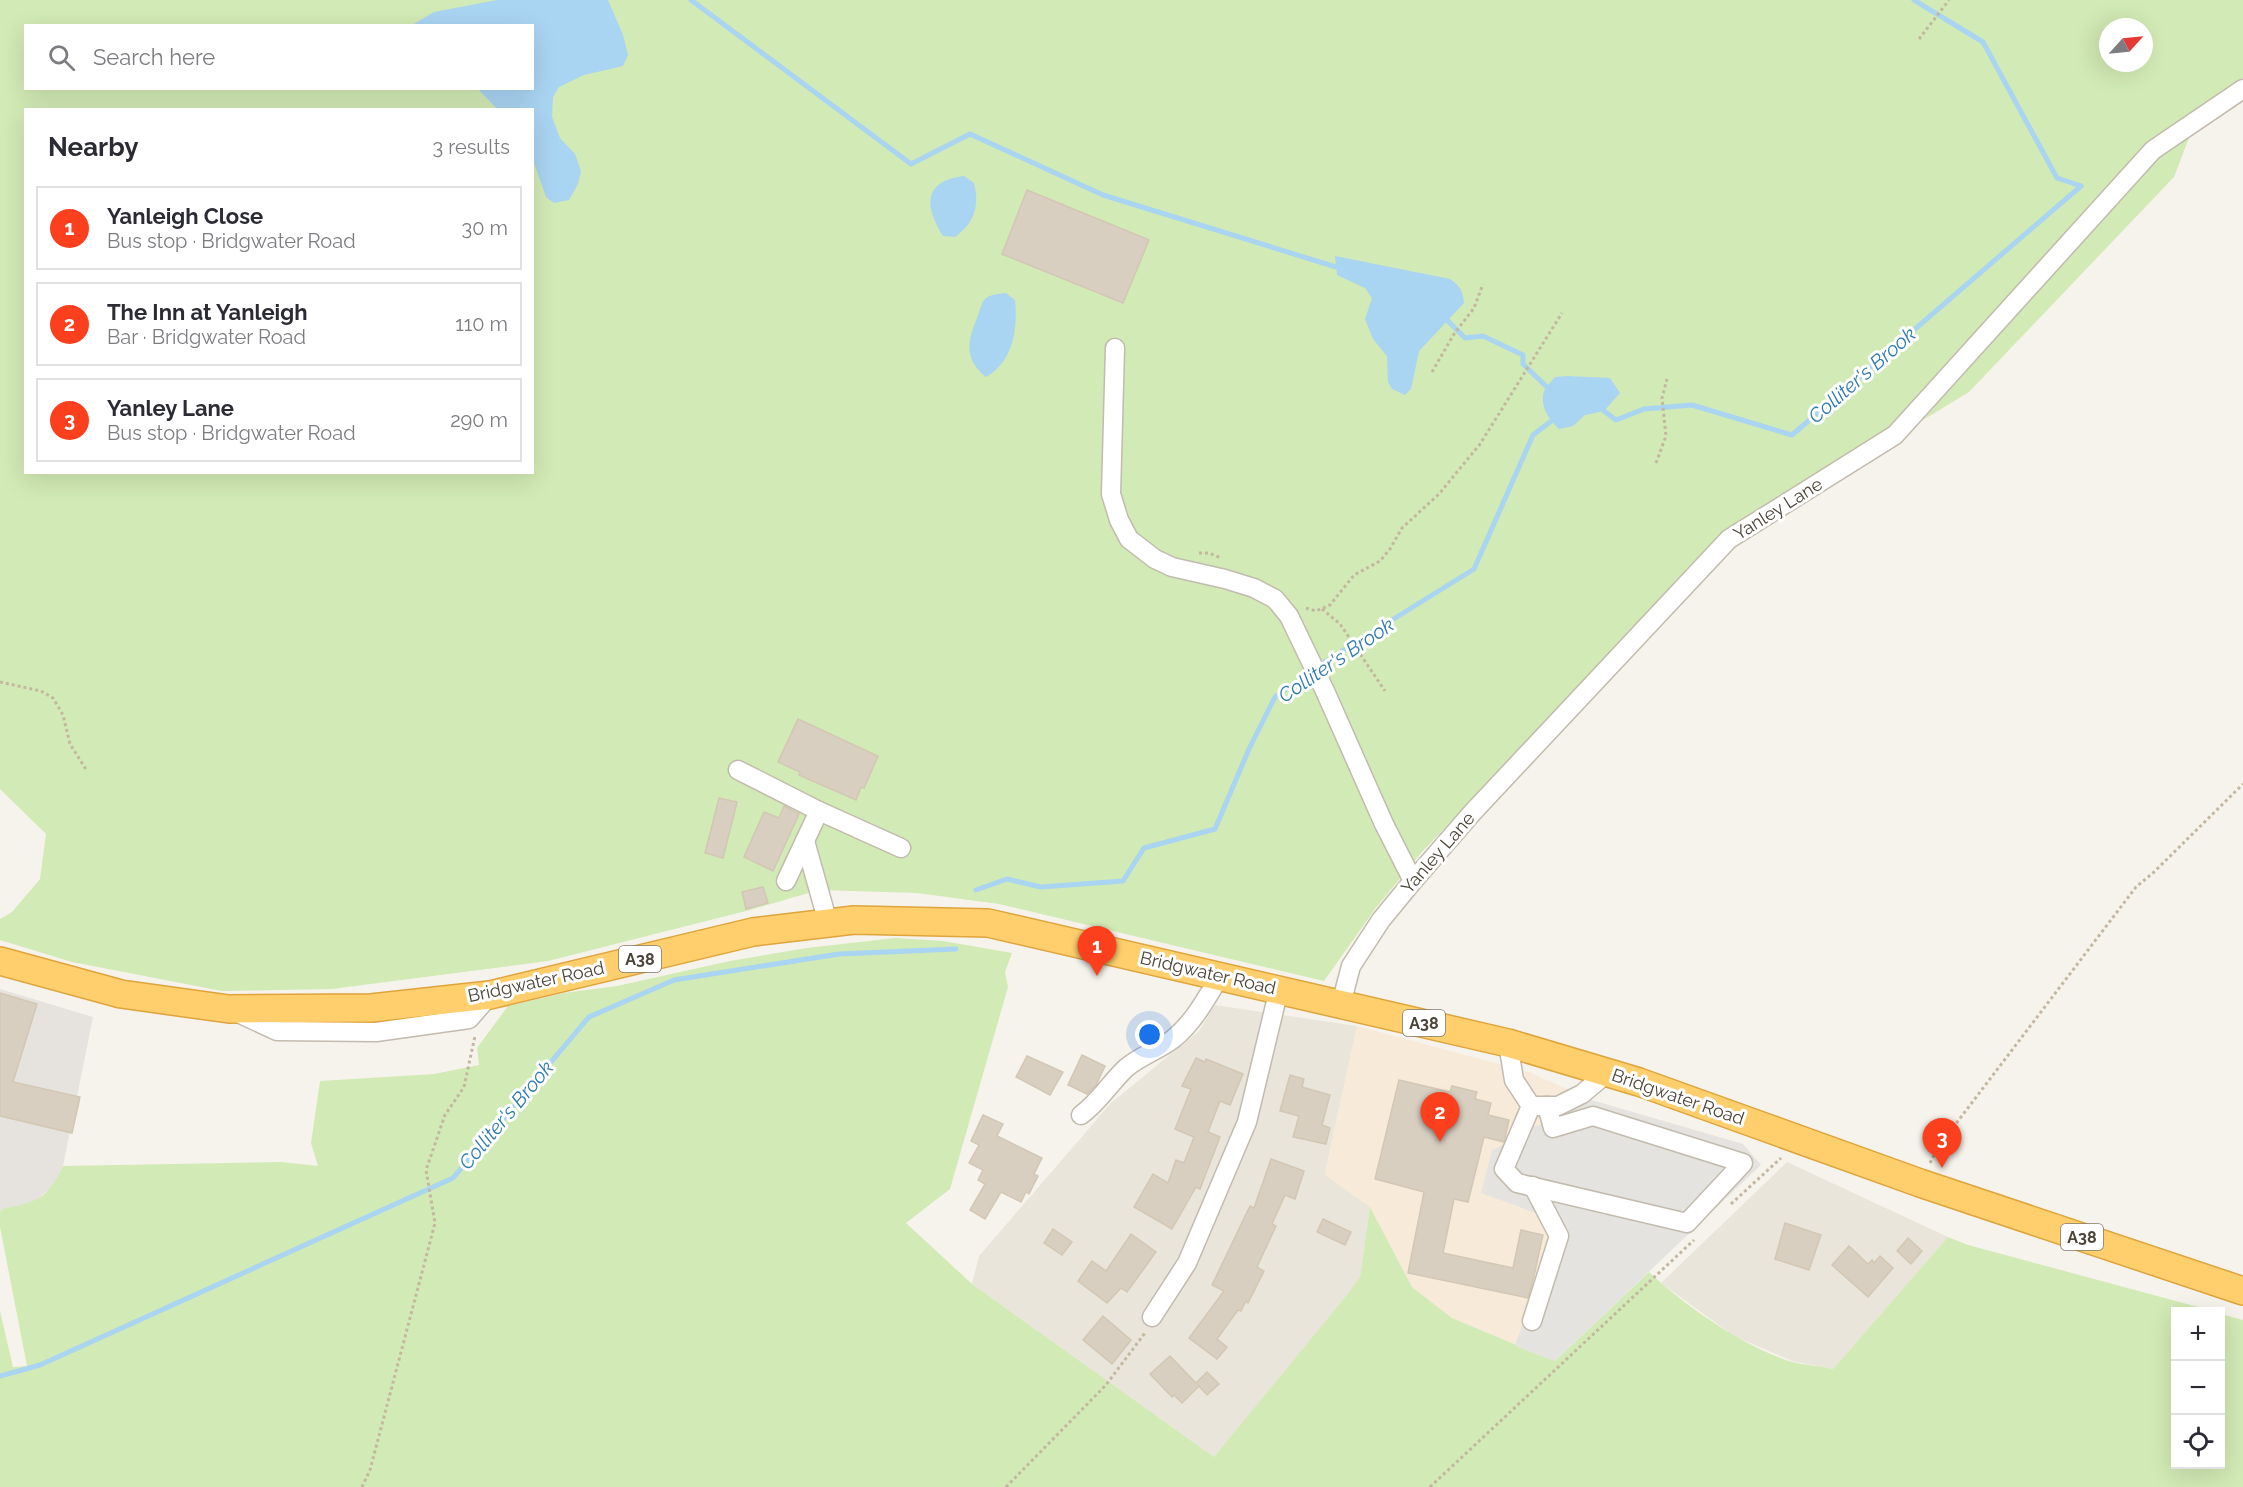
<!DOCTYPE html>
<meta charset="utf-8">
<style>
body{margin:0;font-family:Raleway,sans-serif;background:#f2f2f3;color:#2b2b33}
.controls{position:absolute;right:18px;bottom:18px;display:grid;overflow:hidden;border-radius:0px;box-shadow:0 6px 24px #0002}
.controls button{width:54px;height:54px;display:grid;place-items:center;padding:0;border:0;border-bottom:2px solid #e1e1e2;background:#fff;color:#2b2b33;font:30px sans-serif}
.compass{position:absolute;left:2099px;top:18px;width:54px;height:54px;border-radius:50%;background:#fff;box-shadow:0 6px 24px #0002;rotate:63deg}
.you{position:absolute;left:1150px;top:1035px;width:21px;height:21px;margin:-15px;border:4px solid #fff;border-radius:50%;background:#1a73e8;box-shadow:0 0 0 9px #1a73e833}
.badge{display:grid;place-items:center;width:39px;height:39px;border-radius:50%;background:#fc3f1d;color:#fff;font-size:20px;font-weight:700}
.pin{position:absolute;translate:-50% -50px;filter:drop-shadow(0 2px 3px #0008)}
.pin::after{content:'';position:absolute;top:32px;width:21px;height:18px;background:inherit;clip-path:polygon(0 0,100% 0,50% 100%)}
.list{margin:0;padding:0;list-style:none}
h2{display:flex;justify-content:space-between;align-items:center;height:78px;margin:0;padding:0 24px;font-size:26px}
h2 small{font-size:20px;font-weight:400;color:#7c7c81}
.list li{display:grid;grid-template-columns:39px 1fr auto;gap:18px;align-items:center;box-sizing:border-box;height:84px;margin:0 12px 12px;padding:0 12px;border:2px solid #e1e1e2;border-radius:0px}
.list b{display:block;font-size:22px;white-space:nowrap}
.list p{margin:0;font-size:20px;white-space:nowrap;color:#7c7c81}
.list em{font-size:20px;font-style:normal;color:#7c7c81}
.icon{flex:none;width:33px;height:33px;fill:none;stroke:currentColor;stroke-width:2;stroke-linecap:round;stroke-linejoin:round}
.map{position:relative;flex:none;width:2243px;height:1487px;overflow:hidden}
.search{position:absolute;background:#fff;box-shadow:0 6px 24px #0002;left:24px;top:24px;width:510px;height:66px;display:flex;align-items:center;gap:15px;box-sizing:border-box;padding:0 21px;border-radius:0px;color:#7c7c81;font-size:22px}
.panel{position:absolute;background:#fff;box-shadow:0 6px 24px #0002;left:24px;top:108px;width:510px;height:366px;border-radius:0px}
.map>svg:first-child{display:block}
.residential{fill:#eae5da}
.commercial{fill:#f7ead8}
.industrial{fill:#e6e2dd}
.green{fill:#d2eab5;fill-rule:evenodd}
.parking{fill:#e5e3e0}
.water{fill:#a9d4f2}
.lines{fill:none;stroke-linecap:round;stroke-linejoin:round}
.stream{stroke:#a9d4f2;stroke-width:5}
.building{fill:#d8cfc1;stroke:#d3c7b4;stroke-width:1.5}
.minor-casing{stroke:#c2bbae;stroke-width:21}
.highway-casing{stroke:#e0a43c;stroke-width:30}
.path{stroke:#c4b79f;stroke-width:3;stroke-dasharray:3 3;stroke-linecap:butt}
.minor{stroke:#fff;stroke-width:18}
.highway{stroke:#ffcf6e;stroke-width:27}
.labels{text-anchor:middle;stroke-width:6;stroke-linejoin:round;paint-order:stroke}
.shield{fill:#fff;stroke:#817c74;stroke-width:1.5}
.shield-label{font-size:16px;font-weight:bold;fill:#4b4439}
.street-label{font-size:18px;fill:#4b4439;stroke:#fff}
.water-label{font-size:20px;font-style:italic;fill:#2e7ab2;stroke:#fff}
</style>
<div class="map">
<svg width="2243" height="1487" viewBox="0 0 2243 1487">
<rect width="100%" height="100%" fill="#f6f3ec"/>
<g class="residential">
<path d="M1215,1005L1357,1026L1325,1174L1370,1207L1360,1277L1348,1295L1214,1457L972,1284L979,1256L1111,1103L1199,1031Z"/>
<path d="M1787,1162L1948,1237L1833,1369L1792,1361L1734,1336L1661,1283Z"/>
</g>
<path class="commercial" d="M1357,1026L1529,1072L1591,1100L1743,1144L1555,1361L1452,1318L1412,1287L1370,1207L1325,1175Z"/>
<path class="industrial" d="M0,989L93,1017L63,1166L52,1186L35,1202L2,1209L0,1212Z"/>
<g class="green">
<path d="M0,0H2243V78L2146,144L1888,429L1730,527L1421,853L1375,909L1324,981L999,904L917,893L819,890L750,910L548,961L332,989L222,991L72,962L0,940V919L12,912L40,879L46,834L0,789ZM26,26H532V88H26ZM2108,27H2144V63H2108ZM26,110H532V472H26Z"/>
<path d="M2192,130L2174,177L1969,392L1923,420L2155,157Z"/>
<path d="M895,938L943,941L1012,953L1005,972L1008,987L950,1189L906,1223L972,1284L1214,1457L1347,1295L1360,1277L1370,1207L1412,1287L1452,1318L1555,1361L1649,1272C1685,1306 1744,1347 1792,1362C1805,1365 1820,1366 1833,1369L1948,1237L1968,1245L2213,1311L2176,1312V1464H2220L2221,1314L2243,1320V1487H0V1311L13,1367L27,1366L0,1227V1212L2,1209C39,1201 45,1201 63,1166L281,1162L318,1166L311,1143L320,1081L434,1074L479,1065L477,1048L508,1006L564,993L617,986L730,961L807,948Z"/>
</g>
<path class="parking" d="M1591,1100L1743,1144L1761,1165L1555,1361L1515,1346L1558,1221L1481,1193L1492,1150L1512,1141L1516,1129L1546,1124Z"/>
<g class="water">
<path d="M497,0H608L623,35L628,55L623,66L584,75L559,87L553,97L552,117L560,138L575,154L581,171L578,184L569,200L554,203L546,197L533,160L532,110L497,109L478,89L532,88V26L412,25L434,12Z"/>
<path d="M964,176L974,183C980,206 974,223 955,237L943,236C924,206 923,181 964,176Z"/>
<path d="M1335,256L1450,279C1460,286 1463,291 1464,303L1419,351L1411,389L1405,395L1392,389L1388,382L1387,356L1373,339L1365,319L1372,298L1365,288L1337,275Z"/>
<path d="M1006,293L1015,300C1018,329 1013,362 986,377C964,359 967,342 977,318C979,313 981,304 984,300C989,294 999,294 1006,293Z"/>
<path d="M1567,376L1610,378L1620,393L1604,411L1585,415L1573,426L1559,429C1549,420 1538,404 1545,389C1547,385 1552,381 1555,377Z"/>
</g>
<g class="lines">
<g class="stream">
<path d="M691,0L911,164L970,134L1103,195L1336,267"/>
<path d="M1914,0L1983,42L2057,178L2081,186"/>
<path d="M1447,320L1465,338L1483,336L1523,355V364L1547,387"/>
<path d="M1604,411L1616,420L1644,409L1692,405L1792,435L2081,186"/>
<path d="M976,890L1007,879L1041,887L1123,881L1144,848L1215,829L1249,749L1275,697L1326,661L1474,569L1533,435L1550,422"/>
<path d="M0,1376L40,1365L453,1178L589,1017L674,980L839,954L956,949"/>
</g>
</g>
<g class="building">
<path d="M1027,190L1149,240L1123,303L1002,254Z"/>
<path d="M798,719L878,756L864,788L861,787L856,800L799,775L800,772L778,762Z"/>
<path d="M719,798L737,802L723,858L705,853Z"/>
<path d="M784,806L799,814L773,871L744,857L764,812L779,818Z"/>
<path d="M763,887L768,903L746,909L742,892Z"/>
<path d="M0,993L37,1004L13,1082L80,1097L72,1133L0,1116Z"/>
<path d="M1082,1055L1105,1066L1096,1085L1087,1094L1068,1085Z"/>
<path d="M1027,1056L1063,1072L1050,1095L1016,1077Z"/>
<path d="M1196,1058L1205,1062L1206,1059L1243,1074L1230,1105L1220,1101L1208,1132L1220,1137L1200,1189L1196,1187L1172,1229L1134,1207L1153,1174L1168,1183L1176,1160L1184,1163L1194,1137L1175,1129L1191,1089L1182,1086Z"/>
<path d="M1290,1075L1304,1079L1302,1087L1330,1095L1322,1125L1330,1128L1326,1144L1293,1137L1299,1116L1280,1111Z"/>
<path d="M1399,1080L1450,1092L1452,1086L1477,1092L1475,1099L1491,1103L1488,1115L1509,1120L1504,1142L1484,1137L1468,1202L1454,1199L1443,1253L1513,1268L1521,1230L1543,1235L1534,1276L1528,1298L1408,1273L1424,1192L1375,1179Z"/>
<path d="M983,1115L1003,1124L997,1136L1042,1158L1034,1174L1038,1176L1029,1194L1026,1192L1021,1202L1001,1192L985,1219L970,1210L985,1184L978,1180L983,1170L969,1163L979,1145L971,1141Z"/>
<path d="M1271,1159L1304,1171L1295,1199L1285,1195L1272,1224L1276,1226L1257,1267L1264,1271L1248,1303L1246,1301L1241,1311L1238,1310L1217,1339L1227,1347L1217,1359L1189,1338L1224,1291L1212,1285L1250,1206L1254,1208Z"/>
<path d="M1323,1219L1351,1232L1345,1245L1317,1232Z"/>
<path d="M1785,1223L1821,1235L1809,1270L1775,1259Z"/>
<path d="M1053,1229L1072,1242L1062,1255L1044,1243Z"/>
<path d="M1131,1234L1156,1252L1127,1292L1121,1288L1107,1303L1078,1281L1092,1261L1106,1271Z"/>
<path d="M1908,1238L1922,1251L1911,1264L1897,1251Z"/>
<path d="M1849,1246L1868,1264L1872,1260L1874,1263L1880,1256L1893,1268L1868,1297L1832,1265Z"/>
<path d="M1103,1316L1131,1340L1112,1364L1083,1340Z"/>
<path d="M1170,1356L1196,1383L1207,1372L1219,1384L1207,1395L1199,1386L1182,1403L1174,1395L1172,1397L1150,1374Z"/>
</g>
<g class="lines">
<defs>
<g id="minor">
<path d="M1115,348L1111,494L1119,520L1129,539L1155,559L1172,567L1225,579L1254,588L1275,599L1289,616L1325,691L1384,824L1413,881"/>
<path d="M738,770L819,811L901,848"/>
<path d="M805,841L828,923"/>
<path d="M786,881L819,811"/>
<path d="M1341,1004L1351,966L1381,920L1413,881L1472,813L1729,539L1895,435L2153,150L2243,89"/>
<path d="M236,1012L277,1031L376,1032L469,1019L490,995"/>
<path d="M1508,1043L1514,1080L1531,1106H1558L1582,1094L1607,1073"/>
<path d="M1531,1106L1504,1169L1517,1183L1687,1223L1743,1163L1593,1116L1553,1128L1547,1106"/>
<path d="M1081,1115C1099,1102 1110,1083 1126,1068C1140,1056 1159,1050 1173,1039C1194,1022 1206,999 1220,976"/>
<path d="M1152,1317L1187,1263L1247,1122L1279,989"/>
<path d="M1532,1321L1559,1236L1533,1186"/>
</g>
<path id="highway" d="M0,961L121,994L229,1009L371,1008L490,995L753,932L854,920L988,923L1508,1043L1639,1082L1920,1183L2243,1291"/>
</defs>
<use href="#minor" class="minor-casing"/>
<use href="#highway" class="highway-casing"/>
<g class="path">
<path d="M1919,39L1949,0"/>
<path d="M1432,372L1454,334L1474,308L1483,284"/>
<path d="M1656,463L1666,436L1662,398L1667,379"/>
<path d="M1199,553H1209L1221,558"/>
<path d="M1306,608L1316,611L1330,605L1354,575L1380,561L1390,549L1402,528L1439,494L1480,444L1562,313"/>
<path d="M1322,609L1340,624L1385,691"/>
<path d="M0,682L41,691L53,698L63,715L70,744L87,771"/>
<path d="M1930,1163L1939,1146L2136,887L2154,872L2243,784"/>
<path d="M1731,1204L1781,1158"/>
<path d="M362,1487L370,1470L435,1223L426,1170L445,1115L464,1087L475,1036"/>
<path d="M1006,1487L1106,1385L1145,1333"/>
<path d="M1430,1487L1694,1240"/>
</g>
<use href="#minor" class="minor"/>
<use href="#highway" class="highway"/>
</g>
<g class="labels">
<g class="shield">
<rect x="619" y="946" width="42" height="26" rx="4.5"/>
<rect x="1403" y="1010" width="42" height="26" rx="4.5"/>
<rect x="2061" y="1224" width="42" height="26" rx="4.5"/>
</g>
<g class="shield-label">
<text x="640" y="965">A38</text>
<text x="1424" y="1029">A38</text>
<text x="2082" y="1243">A38</text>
</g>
<g class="street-label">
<text transform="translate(1778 509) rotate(-32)" y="6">Yanley Lane</text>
<text transform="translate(1438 853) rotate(-49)" y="6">Yanley Lane</text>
<text transform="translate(1208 973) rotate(13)" y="6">Bridgwater Road</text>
<text transform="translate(536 982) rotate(-12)" y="6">Bridgwater Road</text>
<text transform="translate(1678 1097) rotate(19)" y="6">Bridgwater Road</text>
</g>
<g class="water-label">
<text transform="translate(1862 375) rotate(-41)" y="7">Colliter's Brook</text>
<text transform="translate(1336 660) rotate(-34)" y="7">Colliter's Brook</text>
<text transform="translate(506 1115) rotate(-50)" y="7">Colliter's Brook</text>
</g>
</g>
</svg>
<div class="controls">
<button>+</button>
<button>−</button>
<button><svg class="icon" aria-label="locate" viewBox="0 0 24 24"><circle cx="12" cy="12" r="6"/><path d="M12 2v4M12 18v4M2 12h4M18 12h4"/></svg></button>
</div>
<svg class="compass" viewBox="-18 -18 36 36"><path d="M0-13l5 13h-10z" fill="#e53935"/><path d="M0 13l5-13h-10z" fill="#7c7c81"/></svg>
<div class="you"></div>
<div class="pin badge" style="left:1097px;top:976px">1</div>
<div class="pin badge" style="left:1440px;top:1142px">2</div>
<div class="pin badge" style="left:1942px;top:1168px">3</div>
<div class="search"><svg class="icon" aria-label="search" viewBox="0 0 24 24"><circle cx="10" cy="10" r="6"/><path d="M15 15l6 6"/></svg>Search here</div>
<section class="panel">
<h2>Nearby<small>3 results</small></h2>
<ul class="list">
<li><span class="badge">1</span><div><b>Yanleigh Close</b><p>Bus stop · Bridgwater Road</p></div><em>30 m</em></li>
<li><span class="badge">2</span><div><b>The Inn at Yanleigh</b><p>Bar · Bridgwater Road</p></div><em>110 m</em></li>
<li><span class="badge">3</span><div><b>Yanley Lane</b><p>Bus stop · Bridgwater Road</p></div><em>290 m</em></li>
</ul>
</section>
</div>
